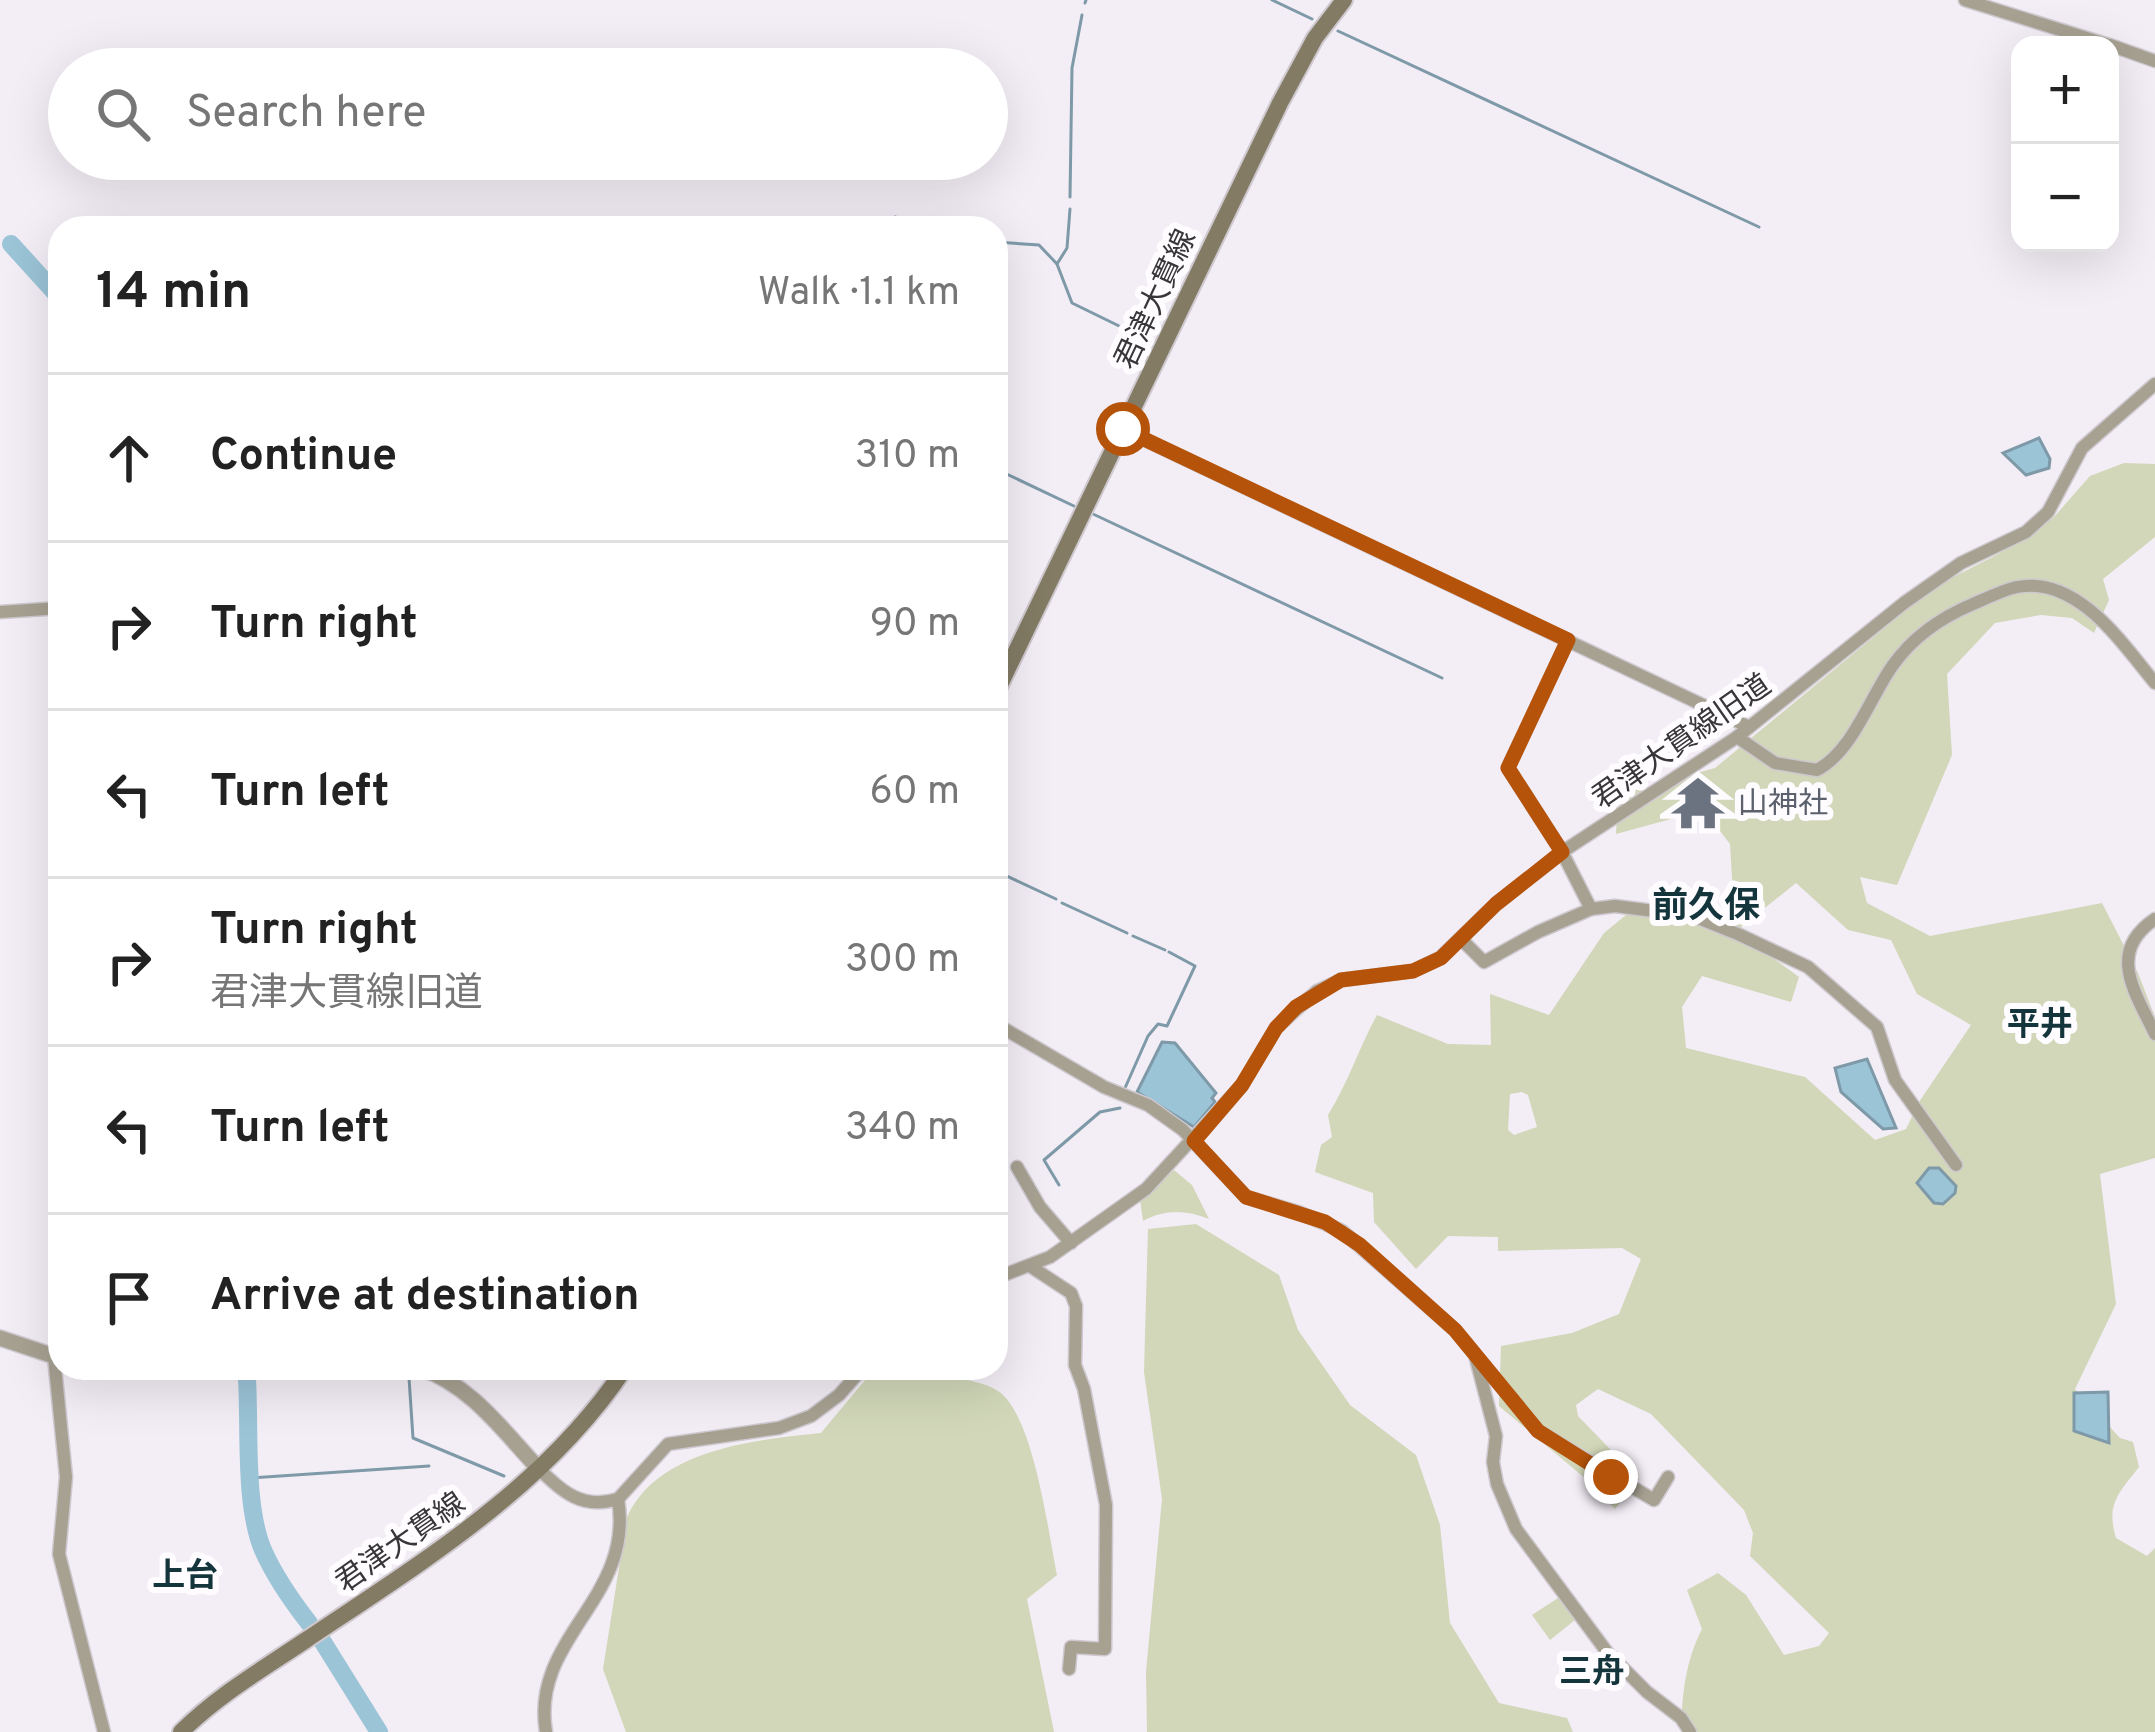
<!DOCTYPE html>
<meta charset="utf-8">
<style>
body{margin:0;font-family:Overpass,"Noto Sans JP",sans-serif;background:#f6f6f6;color:#222}
.controls{position:absolute;right:36px;top:36px;display:grid;overflow:hidden;border-radius:24px;box-shadow:0 12px 48px #0002}
.controls button{width:108px;height:108px;display:grid;place-items:center;padding:0;border:0;border-bottom:3px solid #e0e0e0;background:#fff;color:#222;font:60px sans-serif}
.stop{position:absolute;width:36px;height:36px;margin:-27px;border:9px solid #b45309;border-radius:50%;background:#fff}
.stop.end{background:#b45309;border-color:#fff;box-shadow:0 3px 12px #0008}
.list{margin:0;padding:0;list-style:none}
h2{display:flex;justify-content:space-between;align-items:center;height:156px;margin:0;padding:0 48px;font-size:51px}
h2 small{font-size:39px;font-weight:400;color:#767676}
.list li{display:grid;grid-template-columns:78px 1fr auto;gap:36px;align-items:center;box-sizing:border-box;height:168px;padding:0 48px;border-top:3px solid #e0e0e0}
.list b{display:block;font-size:45px;white-space:nowrap}
.list p{margin:0;font-size:39px;white-space:nowrap;color:#767676}
.list em{font-size:39px;font-style:normal;color:#767676}
.icon{flex:none;width:66px;height:66px;fill:none;stroke:currentColor;stroke-width:2;stroke-linecap:round;stroke-linejoin:round}
.map{position:relative;flex:none;width:2155px;height:1732px;overflow:hidden}
.search{position:absolute;background:#fff;box-shadow:0 12px 48px #0002;left:48px;top:48px;width:960px;height:132px;display:flex;align-items:center;gap:30px;box-sizing:border-box;padding:0 42px;border-radius:66px;color:#767676;font-size:45px}
.panel{position:absolute;background:#fff;box-shadow:0 12px 48px #0002;left:48px;top:216px;width:960px;height:1164px;border-radius:36px}
.map>svg:first-child{display:block}
.green{fill:#d1d7b8;fill-rule:evenodd}
.water{fill:#9bc4d7;stroke:#7e99a8;stroke-width:3}
.lines{fill:none;stroke-linecap:round;stroke-linejoin:round}
.stream{stroke:#7e99a8;stroke-width:3}
.river{stroke:#9bc4d7;stroke-width:18}
.minor-casing{stroke:#cec8cf;stroke-width:15}
.tertiary-casing{stroke:#cec8cf;stroke-width:18}
.secondary-casing{stroke:#cec8cf;stroke-width:20}
.minor{stroke:#a6a191;stroke-width:12}
.tertiary{stroke:#a6a191;stroke-width:15}
.secondary{stroke:#837b64;stroke-width:16}
.route{stroke:#b45309;stroke-width:15}
.labels{text-anchor:middle;stroke-width:12;stroke-linejoin:round;paint-order:stroke}
.street-label{font-size:30px;fill:#393639;stroke:#fefcff}
.worship-label{font-size:30px;fill:#5b616d;stroke:#fefcff;text-anchor:start}
.neighbourhood-label{font-size:33px;font-weight:bold;fill:#14353c;stroke:#fefcff}
.quarter-label{font-size:36px;font-weight:bold;fill:#14353c;stroke:#fefcff}
</style>
<div class="map">
<svg width="2155" height="1732" viewBox="0 0 2155 1732">
<rect width="100%" height="100%" fill="#f3edf5"/>
<g class="green">
<path d="M2124,463L2155,464V537L2103,579L2109,600L2094,633L2072,618L2041,615L1995,623L1947,674L1952,755L1897,885L1860,877L1867,903L1930,936L2102,903L2138,973L2155,1017V1158L2100,1174L2116,1304L2075,1389L2120,1438L2133,1442L2139,1467C2118,1494 2106,1504 2116,1538L2147,1556L2155,1548V1732H1681C1682,1696 1685,1662 1702,1629L1687,1590L1718,1573L1746,1595L1784,1655L1819,1646L1829,1633L1750,1556L1753,1533L1744,1510L1651,1414L1598,1389L1576,1405L1578,1416L1639,1479L1615,1509L1592,1484L1499,1406L1501,1346L1572,1333L1619,1314L1641,1259L1622,1248L1498,1251V1237L1448,1236L1416,1269L1374,1222L1373,1193L1315,1172L1321,1145L1332,1137L1328,1115C1348,1083 1359,1048 1377,1015L1448,1044L1491,1045L1490,994L1549,1015L1604,933L1626,915L1734,911L1730,844L1704,810L1616,834L1618,795L1715,768L1934,587L2000,553L2053,518L2090,476ZM1796,883L1848,930L1891,940L1917,994L1971,1025L1919,1102L1906,1129L1875,1140L1805,1077L1686,1048L1682,1007L1702,976L1791,1002L1799,977L1736,931ZM1522,1092L1528,1095L1537,1127L1514,1135L1508,1130L1510,1094Z"/>
<path d="M1174,1170L1192,1185L1209,1219C1186,1210 1165,1209 1143,1221L1140,1199Z"/>
<path d="M1196,1224L1279,1275L1298,1330L1350,1405L1416,1455L1440,1525L1450,1623L1499,1703L1567,1718L1573,1732H1147L1146,1672L1162,1499L1144,1372L1148,1229Z"/>
<path d="M875,1368H938C955,1381 980,1379 998,1391C1034,1415 1048,1532 1057,1575L1027,1599L1054,1732H626L603,1669L627,1517C658,1449 755,1440 821,1433Z"/>
<path d="M1558,1598L1575,1620L1550,1640L1532,1615Z"/>
</g>
<g class="water">
<path d="M2039,438L2050,459L2049,468L2026,475L2003,453Z"/>
<path d="M1162,1042L1175,1043L1216,1093L1212,1098L1215,1102L1194,1127L1137,1092Z"/>
<path d="M1867,1059L1896,1128L1883,1129L1841,1092L1835,1068Z"/>
<path d="M1929,1168H1939L1956,1186L1955,1193L1943,1204L1934,1203L1917,1183Z"/>
<path d="M2108,1392L2109,1443L2074,1431V1393Z"/>
</g>
<g class="lines">
<g class="stream">
<path d="M1272,0L1312,19"/>
<path d="M1085,3L1086,0"/>
<path d="M1338,31L1759,227"/>
<path d="M1070,197L1072,68L1082,15"/>
<path d="M890,228L895,217L929,228"/>
<path d="M996,242L1039,245L1057,264L1067,248L1070,209"/>
<path d="M1057,264L1072,303L1156,344"/>
<path d="M996,469L1076,507"/>
<path d="M1093,514L1442,678"/>
<path d="M996,871L1056,899"/>
<path d="M1062,903L1127,933"/>
<path d="M1133,936L1165,950"/>
<path d="M1125,1088L1148,1036L1158,1024L1167,1026L1195,966L1169,952"/>
<path d="M1059,1185L1044,1160L1100,1112L1120,1108"/>
<path d="M409,1378L413,1438L504,1476"/>
<path d="M252,1478L429,1466"/>
</g>
<g class="river">
<path d="M11,244L60,298"/>
<path d="M247,1379C250,1429 244,1505 263,1550C275,1577 291,1600 309,1623"/>
<path d="M321,1639L379,1732"/>
</g>
<defs>
<g id="minor">
<path d="M1965,0L2109,45"/>
<path d="M2110,45L2155,61"/>
<path d="M1122,429L1749,727"/>
<path d="M0,612L60,608"/>
<path d="M1568,640L1508,768L1562,852L1591,909"/>
<path d="M1737,737L1775,763L1817,770C1853,751 1870,697 1893,665C1913,637 1942,617 1973,604C1987,598 2003,590 2017,587C2077,575 2122,643 2155,683"/>
<path d="M2155,919C2106,952 2135,992 2155,1034"/>
<path d="M1461,939L1484,962L1538,932L1591,909L1615,906L1693,916L1740,935L1808,967L1877,1027L1895,1080L1956,1165"/>
<path d="M996,1024L1104,1087L1148,1105L1183,1130L1246,1197L1298,1212L1342,1231L1455,1330L1538,1431L1654,1500L1668,1477"/>
<path d="M1017,1167L1040,1207L1071,1243"/>
<path d="M1030,1266L1071,1293L1076,1306L1075,1365L1084,1389L1106,1505L1105,1649L1071,1647L1069,1669"/>
<path d="M996,1278L1050,1257L1146,1189L1242,1085L1276,1028L1317,991L1341,980L1413,971L1440,958L1496,904L1562,852L1737,737L1904,603L1961,563L2026,532L2048,512L2082,448L2155,384"/>
<path d="M54,1357L66,1477L59,1554L104,1732"/>
<path d="M1476,1359L1496,1436L1493,1462L1497,1484L1516,1529L1607,1652L1647,1692L1681,1718L1690,1732"/>
<path d="M539,1469C563,1492 582,1510 618,1499L668,1444L779,1428L811,1416L839,1395L863,1368"/>
<path d="M546,1732C530,1637 635,1599 618,1499"/>
</g>
<g id="tertiary">
<path d="M0,1338L60,1358"/>
<path d="M420,1368C471,1385 504,1432 539,1469"/>
</g>
<g id="secondary">
<path d="M996,693L1280,103L1315,38L1344,0"/>
<path d="M181,1732C218,1695 263,1669 306,1640C422,1562 546,1487 625,1368"/>
</g>
</defs>
<use href="#minor" class="minor-casing"/>
<use href="#tertiary" class="tertiary-casing"/>
<use href="#secondary" class="secondary-casing"/>
<use href="#minor" class="minor"/>
<use href="#tertiary" class="tertiary"/>
<use href="#secondary" class="secondary"/>
</g>
<g class="lines">
<path class="route" d="M1123,429L1568,640L1508,768L1562,852L1496,904L1441,958L1413,971L1341,980L1296,1007L1276,1028L1242,1085L1194,1141L1246,1197L1325,1222L1360,1245L1455,1330L1538,1431L1611,1477"/>
</g>
<defs>
<symbol id="temple-bare" viewBox="-9 -9 18 18"><path d="M0-6L5-2H3V0L6.5 2.5H4V6H1.5V3h-3V6H-4V2.5H-6.5L-3 0V-2H-5Z" fill="#6b7280" stroke="#fefcff" stroke-width="2.5" paint-order="stroke"/></symbol>
</defs>
<g fill-rule="evenodd">
<use href="#temple-bare" x="1660" y="765" width="76" height="76"/>
</g>
<g class="labels">
<g class="street-label">
<text transform="translate(1155 299) rotate(-65)" y="10">君津大貫線</text>
<text transform="translate(1681 741) rotate(-35)" y="10">君津大貫線旧道</text>
<text transform="translate(400 1542) rotate(-35)" y="10">君津大貫線</text>
</g>
<g class="worship-label">
<text x="1738" y="813">山神社</text>
</g>
<g class="neighbourhood-label">
<text x="2040" y="1035">平井</text>
<text x="185" y="1586">上台</text>
<text x="1592" y="1682">三舟</text>
</g>
<g class="quarter-label">
<text x="1706" y="917">前久保</text>
</g>
</g>
</svg>
<div class="controls">
<button>+</button>
<button>−</button>
</div>
<div class="stop" style="left:1123px;top:429px"></div>
<div class="stop end" style="left:1611px;top:1477px"></div>
<div class="search"><svg class="icon" aria-label="search" viewBox="0 0 24 24"><circle cx="10" cy="10" r="6"/><path d="M15 15l6 6"/></svg>Search here</div>
<section class="panel">
<h2>14 min<small>Walk · 1.1 km</small></h2>
<ul class="list">
<li><svg class="icon" aria-label="ahead" viewBox="0 0 24 24"><path d="M12 20V5M6 11l6-6 6 6"/></svg><div><b>Continue</b></div><em>310 m</em></li>
<li><svg class="icon" aria-label="right" viewBox="0 0 24 24"><path d="M7 20v-9h11M14 6l5 5-5 5"/></svg><div><b>Turn right</b></div><em>90 m</em></li>
<li><svg class="icon" aria-label="left" viewBox="0 0 24 24"><path d="M17 20v-9H6M10 6l-5 5 5 5"/></svg><div><b>Turn left</b></div><em>60 m</em></li>
<li><svg class="icon" aria-label="right" viewBox="0 0 24 24"><path d="M7 20v-9h11M14 6l5 5-5 5"/></svg><div><b>Turn right</b><p>君津大貫線旧道</p></div><em>300 m</em></li>
<li><svg class="icon" aria-label="left" viewBox="0 0 24 24"><path d="M17 20v-9H6M10 6l-5 5 5 5"/></svg><div><b>Turn left</b></div><em>340 m</em></li>
<li><svg class="icon" aria-label="arrive" viewBox="0 0 24 24"><path d="M6 21V4h12l-3 4 3 4H6"/></svg><div><b>Arrive at destination</b></div></li>
</ul>
</section>
</div>
